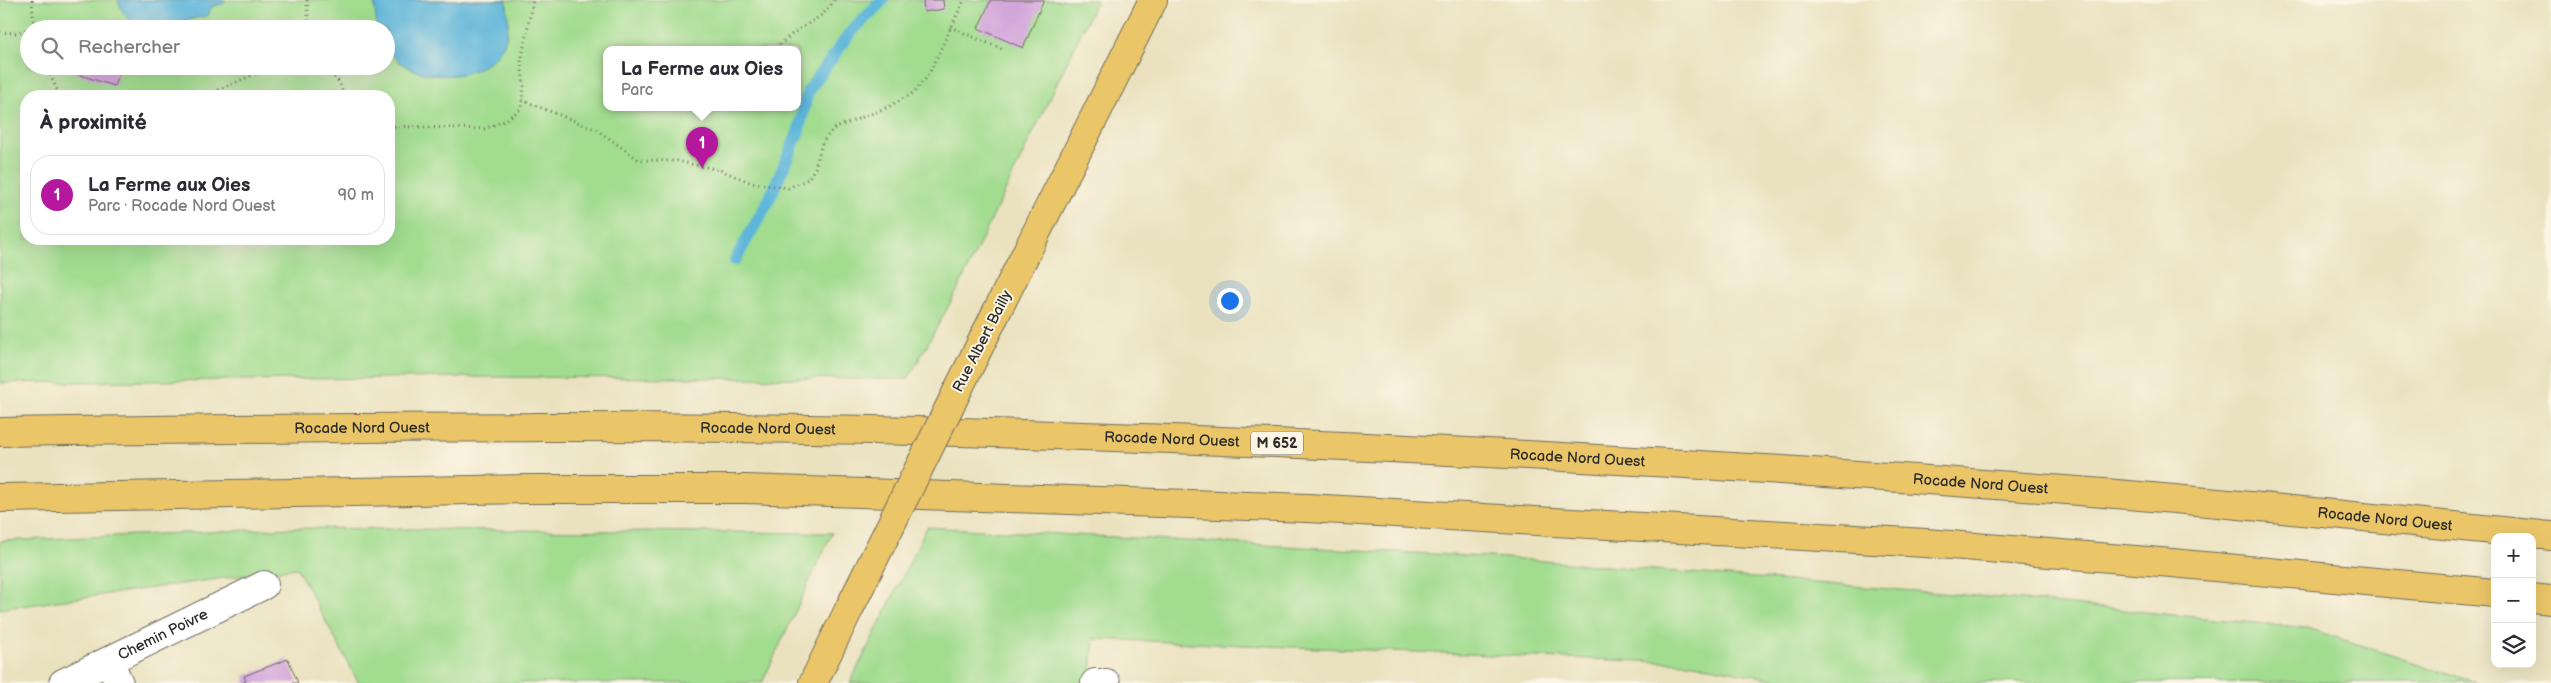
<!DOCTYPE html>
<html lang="fr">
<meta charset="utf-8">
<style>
body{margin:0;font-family:"Balsamiq Sans",sans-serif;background:#f7f7f7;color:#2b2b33}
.controls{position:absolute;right:15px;bottom:15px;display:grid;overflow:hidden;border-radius:10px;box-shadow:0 5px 20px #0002}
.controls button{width:45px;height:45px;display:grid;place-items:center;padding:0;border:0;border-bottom:1px solid #e1e1e2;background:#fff;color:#2b2b33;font:25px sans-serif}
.you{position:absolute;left:1229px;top:300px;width:18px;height:18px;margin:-12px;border:4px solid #fff;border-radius:50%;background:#1a73e8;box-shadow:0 0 0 8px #1a73e833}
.badge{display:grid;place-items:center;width:32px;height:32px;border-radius:50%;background:#b5179e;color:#fff;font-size:16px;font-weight:700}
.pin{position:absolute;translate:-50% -41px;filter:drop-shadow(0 1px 2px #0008)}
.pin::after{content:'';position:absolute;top:26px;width:18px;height:15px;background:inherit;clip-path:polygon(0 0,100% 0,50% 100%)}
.popup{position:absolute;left:603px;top:46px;width:198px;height:65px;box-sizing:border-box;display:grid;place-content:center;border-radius:10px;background:#fff;filter:drop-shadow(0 1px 4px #0005);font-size:16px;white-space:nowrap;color:#7c7c81}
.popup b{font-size:19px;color:#2b2b33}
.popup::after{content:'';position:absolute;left:50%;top:100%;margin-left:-10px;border:10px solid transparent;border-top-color:#fff}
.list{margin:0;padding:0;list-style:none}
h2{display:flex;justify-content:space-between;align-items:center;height:65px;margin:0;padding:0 20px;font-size:21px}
h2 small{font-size:16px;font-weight:400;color:#7c7c81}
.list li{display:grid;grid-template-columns:32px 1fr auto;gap:15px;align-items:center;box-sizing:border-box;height:80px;margin:0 10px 10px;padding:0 10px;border:1px solid #e1e1e2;border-radius:20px}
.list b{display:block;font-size:19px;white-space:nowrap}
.list p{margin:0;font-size:16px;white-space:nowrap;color:#7c7c81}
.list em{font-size:16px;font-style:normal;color:#7c7c81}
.icon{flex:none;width:28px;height:28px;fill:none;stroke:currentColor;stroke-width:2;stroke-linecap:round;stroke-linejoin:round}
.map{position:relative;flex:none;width:2551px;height:683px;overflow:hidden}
.search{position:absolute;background:#fff;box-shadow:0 5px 20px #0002;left:20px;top:20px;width:375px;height:55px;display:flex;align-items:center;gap:12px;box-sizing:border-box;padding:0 18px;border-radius:28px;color:#7c7c81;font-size:19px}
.panel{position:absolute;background:#fff;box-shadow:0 5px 20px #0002;left:20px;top:90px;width:375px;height:155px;border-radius:20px}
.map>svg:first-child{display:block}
.green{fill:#a1dc8f;stroke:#66845d;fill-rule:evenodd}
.water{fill:#5db5da;stroke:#447082}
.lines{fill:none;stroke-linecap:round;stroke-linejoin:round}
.stream{stroke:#5db5da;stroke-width:12}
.building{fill:#d3a6db}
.minor-casing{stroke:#6e6b5f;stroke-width:30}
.major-casing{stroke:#6e6b5f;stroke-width:30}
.highway-casing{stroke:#6e6b5f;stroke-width:30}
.path{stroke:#6e6b5f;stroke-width:3;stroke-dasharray:1 4;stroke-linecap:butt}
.minor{stroke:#fff;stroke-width:28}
.major{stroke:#ebc669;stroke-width:28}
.highway{stroke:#ebc669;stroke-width:28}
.major-bridge-casing{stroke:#6e6b5f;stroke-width:30;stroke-linecap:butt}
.major-bridge{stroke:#ebc669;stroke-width:28}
.labels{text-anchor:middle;stroke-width:4;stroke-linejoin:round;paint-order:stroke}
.shield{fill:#fcf5e5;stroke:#6a6863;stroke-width:1}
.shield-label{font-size:14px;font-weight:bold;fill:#2b2b2b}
.street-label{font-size:15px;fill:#2b2b2b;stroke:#fcf5e5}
</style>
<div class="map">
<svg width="2551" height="683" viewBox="0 0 2551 683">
<rect width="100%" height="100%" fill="#fcf5e5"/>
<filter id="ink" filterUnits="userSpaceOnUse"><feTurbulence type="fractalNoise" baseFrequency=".02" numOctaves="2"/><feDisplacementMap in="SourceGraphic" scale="10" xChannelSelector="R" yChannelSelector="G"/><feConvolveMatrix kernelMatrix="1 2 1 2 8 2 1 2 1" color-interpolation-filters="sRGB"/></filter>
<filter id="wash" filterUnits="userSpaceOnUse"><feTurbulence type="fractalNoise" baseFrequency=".0096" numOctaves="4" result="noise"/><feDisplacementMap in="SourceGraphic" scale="20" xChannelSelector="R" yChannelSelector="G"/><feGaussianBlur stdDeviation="1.12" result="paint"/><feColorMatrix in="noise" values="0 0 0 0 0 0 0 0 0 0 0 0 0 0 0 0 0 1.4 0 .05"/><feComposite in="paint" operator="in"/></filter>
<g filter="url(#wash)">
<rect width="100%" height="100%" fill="#eae2bf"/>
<g class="green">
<path d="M0,0H1097L958,289L908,379L469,377L0,383ZM29,29H386V66H29ZM607,49H797V107H607ZM26,96H389V239H26Z"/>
<path d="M927,527L1506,558L2001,598L2307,628L2475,682L1794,683L1688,663L1094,639L1090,683H850Z"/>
<path d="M296,528L832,533L762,683H359L297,568L0,609V541Z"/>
</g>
<g class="water">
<path d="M118,0H225V3L211,7L208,16C174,19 135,50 118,0Z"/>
<path d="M374,0H506C509,15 510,40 499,52C478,79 436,81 407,67C399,63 393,55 386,50V29H377Z"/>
</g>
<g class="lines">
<path class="stream" d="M735,260L769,200L798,133L808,91L850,33L883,0"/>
</g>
<g id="blocks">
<g class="building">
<path d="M923,0H943L944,9L924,12Z"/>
<path d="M991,0H1044L1023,48L978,28Z"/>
<path d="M73,66H115L121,68L114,86L71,72Z"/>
<path d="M288,659L298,683H241L246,681L244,676Z"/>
</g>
</g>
</g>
<g filter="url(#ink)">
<use href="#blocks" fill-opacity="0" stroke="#6e6b5f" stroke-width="1"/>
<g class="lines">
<defs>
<g id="minor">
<path d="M109,661L119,683"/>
<path id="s1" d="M63,683L264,585"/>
<path d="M1095,683H1106"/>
</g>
<g id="major">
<path d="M995,315L1153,0"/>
<path d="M813,683L850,607"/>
</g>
<g id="highway">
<path id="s2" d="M0,432C351,427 702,423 1053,435C1408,446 1762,466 2116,494C2261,506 2406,521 2551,536"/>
<path d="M0,498L527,489H745L1307,508L1926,543L2172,563L2495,593"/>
<path d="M2532,598L2551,600"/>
</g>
</defs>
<use href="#minor" class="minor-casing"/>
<use href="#major" class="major-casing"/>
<use href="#highway" class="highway-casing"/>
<g class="path">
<path d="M32,0L34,29"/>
<path d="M307,0L309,29"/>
<path d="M950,27L1004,50"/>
<path d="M0,32L15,33L29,29"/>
<path d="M777,49C792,27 822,23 834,0"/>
<path d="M46,66L60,96"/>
<path d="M324,66L339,82L345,96"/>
<path d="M204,96L274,66"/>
<path d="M522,100L597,130L639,160L677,161L720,170L752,183L788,188L808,179L815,168L822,143L833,129L888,107L913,93L928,76L964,0"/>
<path d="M389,126L484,129L504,121L521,109L524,86L521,62L533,0"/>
</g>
<use href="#minor" class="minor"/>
<use href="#major" class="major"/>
<use href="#highway" class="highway"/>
<defs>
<path id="major-bridge" d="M850,607L995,315"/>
</defs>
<use href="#major-bridge" class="major-bridge-casing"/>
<use href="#major-bridge" class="major-bridge"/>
</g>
</g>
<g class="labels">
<rect class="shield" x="1251" y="431.5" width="52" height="23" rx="4"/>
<g class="shield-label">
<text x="1277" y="448">M 652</text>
</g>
<g class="street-label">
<text transform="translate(982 341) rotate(-63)" y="5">Rue Albert Bailly</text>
<text dy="5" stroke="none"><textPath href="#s2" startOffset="362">Rocade Nord Ouest</textPath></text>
<text dy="5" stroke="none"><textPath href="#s2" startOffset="768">Rocade Nord Ouest</textPath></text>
<text dy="5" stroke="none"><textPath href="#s2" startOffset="1172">Rocade Nord Ouest</textPath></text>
<text dy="5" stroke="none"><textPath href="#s2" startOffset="1578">Rocade Nord Ouest</textPath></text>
<text dy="5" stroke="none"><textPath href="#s2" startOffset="1982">Rocade Nord Ouest</textPath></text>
<text dy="5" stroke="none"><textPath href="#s2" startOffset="2388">Rocade Nord Ouest</textPath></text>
<text dy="5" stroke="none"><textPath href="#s1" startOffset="111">Chemin Poivre</textPath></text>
</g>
</g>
</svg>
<div class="controls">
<button>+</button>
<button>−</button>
<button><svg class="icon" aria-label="layers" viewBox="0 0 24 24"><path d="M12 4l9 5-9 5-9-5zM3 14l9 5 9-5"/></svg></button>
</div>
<div class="you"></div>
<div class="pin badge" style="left:702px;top:168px">1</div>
<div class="popup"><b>La Ferme aux Oies</b>Parc</div>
<div class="search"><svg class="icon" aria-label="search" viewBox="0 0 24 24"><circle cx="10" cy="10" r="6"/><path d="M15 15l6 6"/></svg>Rechercher</div>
<section class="panel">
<h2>À proximité<small></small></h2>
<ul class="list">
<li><span class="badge">1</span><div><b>La Ferme aux Oies</b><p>Parc · Rocade Nord Ouest</p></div><em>90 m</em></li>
</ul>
</section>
</div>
